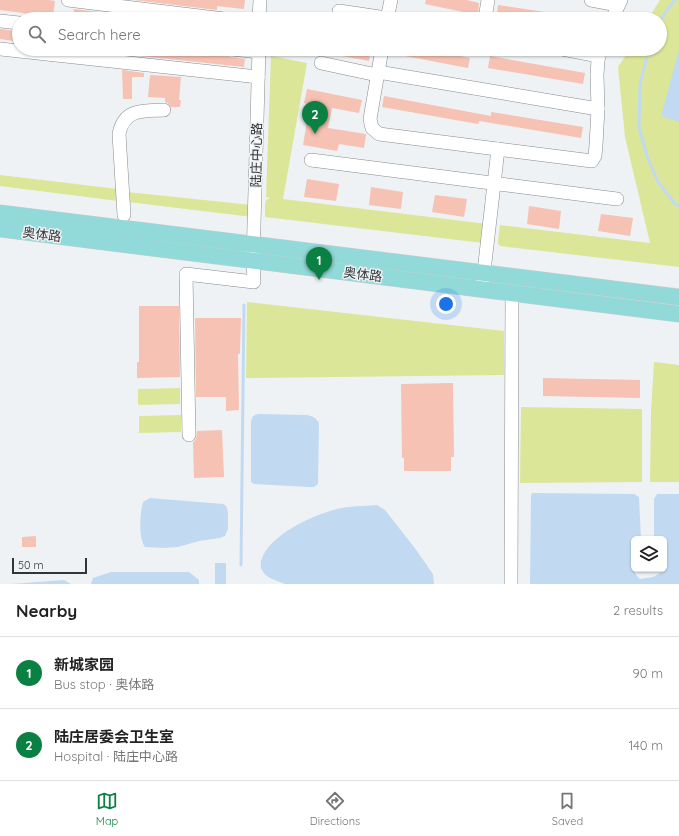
<!DOCTYPE html>
<meta charset="utf-8">
<style>
body{margin:0;font-family:Quicksand,"Noto Sans SC",sans-serif;background:#f6f6f6;color:#222}
.controls{position:absolute;right:12px;bottom:12px;display:grid;overflow:hidden;border-radius:6px;box-shadow:0 1px 3px #0004}
.controls button{width:36px;height:36px;display:grid;place-items:center;padding:0;border:0;border-bottom:1px solid #e0e0e0;background:#fff;color:#222;font:20px sans-serif}
.scale{position:absolute;left:12px;bottom:10px;width:75px;box-sizing:border-box;padding-left:4px;border:2px solid #323435;border-top:0;font-size:11px;line-height:14px;white-space:nowrap;color:#323435;-webkit-text-stroke:3px #eef2f5;paint-order:stroke}
.you{position:absolute;left:446px;top:304px;width:14px;height:14px;margin:-10px;border:3px solid #fff;border-radius:50%;background:#1a73e8;box-shadow:0 0 0 6px #1a73e833}
.badge{display:grid;place-items:center;width:26px;height:26px;border-radius:50%;background:#0b8043;color:#fff;font-size:13px;font-weight:700}
.pin{position:absolute;translate:-50% -33px;filter:drop-shadow(0 1px 2px #0008)}
.pin::after{content:'';position:absolute;top:21px;width:14px;height:12px;background:inherit;clip-path:polygon(0 0,100% 0,50% 100%)}
.list{margin:0;padding:0;list-style:none}
h2{display:flex;justify-content:space-between;align-items:center;height:52px;margin:0;padding:0 16px;font-size:17px}
h2 small{font-size:13px;font-weight:400;color:#767676}
.list li{display:grid;grid-template-columns:26px 1fr auto;gap:12px;align-items:center;box-sizing:border-box;height:72px;padding:0 16px;border-top:1px solid #e0e0e0}
.list b{display:block;font-size:15px;white-space:nowrap}
.list p{margin:0;font-size:13px;white-space:nowrap;color:#767676}
.list em{font-size:13px;font-style:normal;color:#767676}
.icon{flex:none;width:22px;height:22px;fill:none;stroke:currentColor;stroke-width:2;stroke-linecap:round;stroke-linejoin:round}
.map{position:relative;flex:none;width:679px;height:584px;overflow:hidden}
.search{position:absolute;background:#fff;box-shadow:0 1px 3px #0004;left:12px;right:12px;top:12px;height:44px;display:flex;align-items:center;gap:10px;box-sizing:border-box;padding:0 14px;border-radius:22px;color:#767676;font-size:15px}
.sheet{height:196px;background:#fff}
nav{display:flex;justify-content:space-around;align-items:center;box-sizing:border-box;height:56px;border-top:1px solid #e0e0e0;background:#fff;font-size:11px;color:#767676}
nav a{display:grid;justify-items:center;gap:2px}
nav .on{color:#0b8043}
.map>svg:first-child{display:block}
.green{fill:#dbe699}
.water{fill:#c1daf2}
.lines{fill:none;stroke-linecap:round;stroke-linejoin:round}
.stream{stroke:#c1daf2;stroke-width:3}
.building{fill:#f6c2b3}
.minor-casing{stroke:#888b8e;stroke-width:14}
.major-casing{stroke:#cececf;stroke-width:17}
.minor{stroke:#fff;stroke-width:13}
.major{stroke:#91dad9;stroke-width:16}
.labels{text-anchor:middle;stroke-width:3;stroke-linejoin:round;paint-order:stroke}
.street-label{font-size:13px;fill:#323435;stroke:#eef2f5}
</style>
<div class="map">
<svg width="679" height="584" viewBox="0 0 679 584">
<rect width="100%" height="100%" fill="#eef2f5"/>
<g class="green">
<path d="M660,0H679V267L500,246L498,244V241L500,225L650,243L625,137L618,67L630,49H660V19H648Z"/>
<path d="M271,56L307,63L283,199L487,224L483,243L265,217V205L266,200L270,198L266,197Z"/>
<path d="M0,175L118,189V201L0,186Z"/>
<path d="M127,192L252,205V217L128,202Z"/>
<path d="M247,302L504,331V375L246,378Z"/>
<path d="M654,362L679,365V482H650L651,412Z"/>
<path d="M180,388V404L138,405V389Z"/>
<path d="M521,407L642,409V482L520,483Z"/>
<path d="M181,415V432L139,433V416Z"/>
</g>
<g class="water">
<path d="M679,49V122L661,116Z"/>
<path d="M259,414L307,415C313,416 316,418 319,423L318,484L314,487H309L254,484L251,482V422C252,416 253,415 259,414Z"/>
<path d="M532,493L634,494L639,497L641,539H634V565C634,570 635,575 640,579L653,577L662,572V569H664V539H654V499L657,494H679V584H530L531,496Z"/>
<path d="M150,498L223,504L226,506L228,512V529L225,536L220,538L199,541L178,547L164,548L145,547C138,537 140,513 143,502Z"/>
<path d="M377,505L385,510L414,547L433,574L434,584H285C278,581 265,578 262,570C260,567 261,564 261,561C268,535 313,515 337,509C348,506 365,506 377,505Z"/>
<rect x="215" y="563" width="11" height="21"/>
<path d="M111,572H189L199,580V584H91L93,578Z"/>
<path d="M64,580L71,584H11Z"/>
</g>
<g class="lines">
<g class="stream">
<path d="M660,21L667,10L675,0"/>
<path d="M649,49L640,84L639,127L647,156L658,182L676,205L679,206"/>
<path d="M241,565L244,305"/>
</g>
</g>
<g class="building">
<path d="M0,0H49L55,1L53,17L0,10Z"/>
<path d="M134,0H245L244,9L217,6V10Z"/>
<path d="M426,0H467L479,3L478,15L425,4Z"/>
<path d="M498,5L558,14V19H516L497,16Z"/>
<path d="M74,9L158,19H78L73,18Z"/>
<path d="M0,29L16,31L14,41L0,39Z"/>
<path d="M122,49H200V51L214,53L215,50L224,51L227,55L231,57L245,59L244,67L122,54Z"/>
<path d="M326,49H371L369,61L326,53Z"/>
<path d="M390,49H424L470,58L468,68L389,53Z"/>
<path d="M490,56L585,73L583,84L488,68Z"/>
<path d="M122,70L144,73V77H132V99H123Z"/>
<path d="M150,75L181,77L179,100H181L180,107H171L168,103L165,102V98L148,97Z"/>
<path d="M307,89L362,100L359,113L332,108L328,128L366,134L364,148L339,144L337,151L303,145L310,104L304,103Z"/>
<path d="M384,96L491,116V112L583,127L581,138L479,121L478,124L382,107Z"/>
<path d="M307,179L339,184L336,201L304,197Z"/>
<path d="M371,187L403,192L401,209L369,205Z"/>
<path d="M435,195L467,199L464,217L432,212Z"/>
<path d="M529,206L561,211L559,229L527,224Z"/>
<path d="M601,214L633,218L630,236L598,231Z"/>
<path d="M139,306H179L180,377L137,378V362H139Z"/>
<path d="M195,318H241L240,354H238L239,410L226,411V397H196Z"/>
<path d="M543,378L640,380V398L543,396Z"/>
<path d="M453,383L454,457H451V471H404V458H402L401,384Z"/>
<path d="M222,430L224,477L194,478L193,442L196,439L197,431Z"/>
<path d="M36,536V547H22V537Z"/>
</g>
<g class="lines">
<defs>
<g id="minor">
<path d="M68,0L224,19"/>
<path d="M591,0L618,5"/>
<path d="M339,11L393,19"/>
<path d="M259,19L260,0"/>
<path d="M387,19L391,0"/>
<path d="M485,19L488,0"/>
<path d="M612,19L621,0"/>
<path d="M0,21L19,23"/>
<path d="M0,49L258,77"/>
<path d="M232,49L259,52"/>
<path d="M382,49L370,119L372,128L379,134L592,161L595,156L596,145L598,109L597,75L598,60L601,49"/>
<path d="M562,49L599,56"/>
<path d="M321,63L377,75"/>
<path d="M378,72L598,109"/>
<path d="M311,160L617,199"/>
<path d="M124,215L119,134C124,108 144,111 164,110"/>
<path d="M482,289L498,149"/>
<path d="M189,435L186,274L254,282L253,260L259,49"/>
<path d="M511,584L512,293"/>
</g>
<g id="major">
<path d="M0,213L679,297"/>
<path d="M0,229L679,314"/>
</g>
</defs>
<use href="#minor" class="minor-casing"/>
<use href="#major" class="major-casing"/>
<use href="#minor" class="minor"/>
<use href="#major" class="major"/>
</g>
<g class="labels">
<g class="street-label">
<text transform="translate(256 155) rotate(-89)" y="5">陆庄中心路</text>
<text transform="translate(42 234) rotate(7)" y="5">奥体路</text>
<text transform="translate(363 274) rotate(7)" y="5">奥体路</text>
</g>
</g>
</svg>
<div class="controls">
<button><svg class="icon" aria-label="layers" viewBox="0 0 24 24"><path d="M12 4l9 5-9 5-9-5zM3 14l9 5 9-5"/></svg></button>
</div>
<div class="scale">50 m</div>
<div class="you"></div>
<div class="pin badge" style="left:319px;top:280px">1</div>
<div class="pin badge" style="left:315px;top:134px">2</div>
<div class="search"><svg class="icon" aria-label="search" viewBox="0 0 24 24"><circle cx="10" cy="10" r="6"/><path d="M15 15l6 6"/></svg>Search here</div>
</div>
<section class="sheet">
<h2>Nearby<small>2 results</small></h2>
<ul class="list">
<li><span class="badge">1</span><div><b>新城家园</b><p>Bus stop · 奥体路</p></div><em>90 m</em></li>
<li><span class="badge">2</span><div><b>陆庄居委会卫生室</b><p>Hospital · 陆庄中心路</p></div><em>140 m</em></li>
</ul>
</section>
<nav>
<a class="on"><svg class="icon" aria-label="map" viewBox="0 0 24 24"><path d="M3 6l6-2 6 2 6-2v14l-6 2-6-2-6 2zM9 4v14M15 6v14"/></svg>Map</a>
<a><svg class="icon" aria-label="directions" viewBox="0 0 24 24"><path d="M12 3l9 9-9 9-9-9zM9 14v-3h6M13 9l2 2-2 2"/></svg>Directions</a>
<a><svg class="icon" aria-label="saved" viewBox="0 0 24 24"><path d="M7 4h10v16l-5-4-5 4z"/></svg>Saved</a>
</nav>
